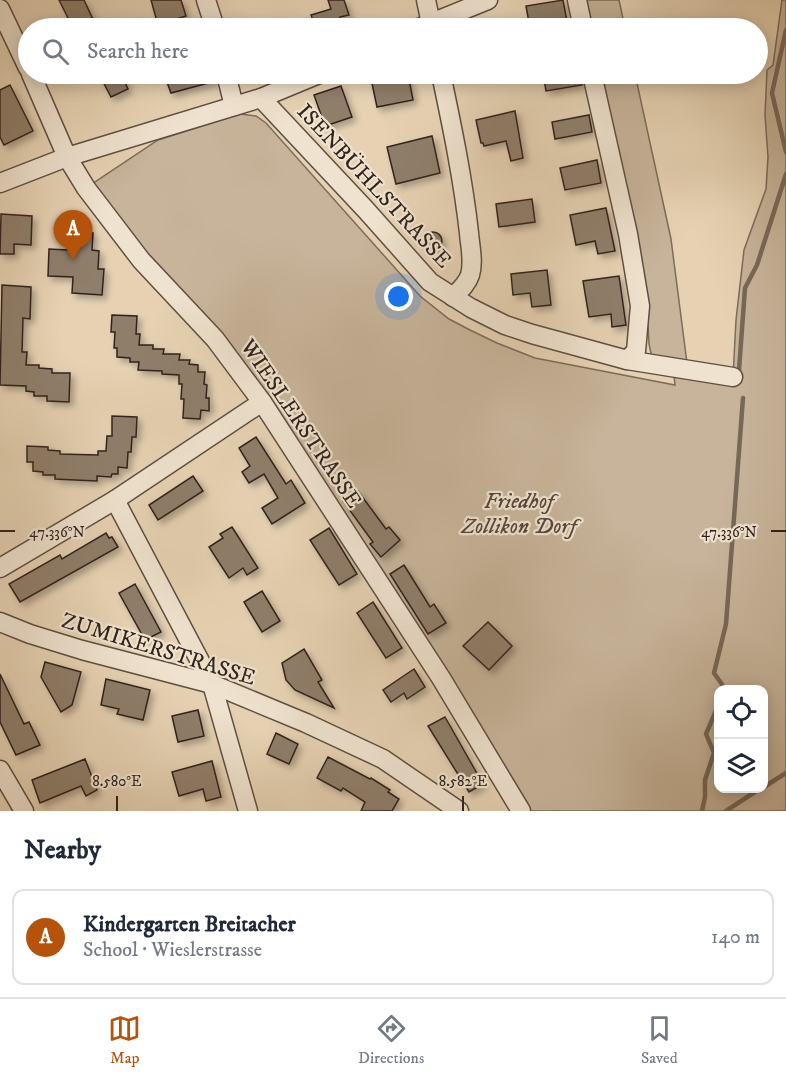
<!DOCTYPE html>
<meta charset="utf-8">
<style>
body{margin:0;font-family:"IM FELL DW Pica",serif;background:#f6f6f7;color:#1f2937}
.controls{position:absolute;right:18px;bottom:18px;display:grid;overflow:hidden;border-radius:12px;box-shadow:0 3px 15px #0003}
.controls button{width:54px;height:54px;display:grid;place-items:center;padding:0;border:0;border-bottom:2px solid #e0e1e3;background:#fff;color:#1f2937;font:30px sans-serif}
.you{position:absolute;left:399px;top:297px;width:21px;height:21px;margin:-15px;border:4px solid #fff;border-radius:50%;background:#1a73e8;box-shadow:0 0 0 9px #1a73e833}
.badge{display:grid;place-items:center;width:39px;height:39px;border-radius:50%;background:#b45309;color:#fff;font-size:20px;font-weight:700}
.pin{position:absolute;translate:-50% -50px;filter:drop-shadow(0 2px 3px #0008)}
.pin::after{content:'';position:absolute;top:32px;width:21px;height:18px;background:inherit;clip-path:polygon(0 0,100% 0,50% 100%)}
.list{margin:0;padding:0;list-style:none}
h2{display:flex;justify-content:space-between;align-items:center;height:78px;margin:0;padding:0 24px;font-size:26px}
h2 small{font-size:20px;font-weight:400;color:#747a83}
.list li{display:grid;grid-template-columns:39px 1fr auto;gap:18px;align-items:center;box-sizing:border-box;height:96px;margin:0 12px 12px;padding:0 12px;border:2px solid #e0e1e3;border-radius:12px}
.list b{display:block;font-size:22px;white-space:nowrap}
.list p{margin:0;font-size:20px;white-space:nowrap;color:#747a83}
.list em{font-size:20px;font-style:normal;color:#747a83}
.icon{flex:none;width:33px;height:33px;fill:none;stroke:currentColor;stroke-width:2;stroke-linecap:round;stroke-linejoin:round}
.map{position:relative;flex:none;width:786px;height:811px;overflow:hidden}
.search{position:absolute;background:#fff;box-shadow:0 3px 15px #0003;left:18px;right:18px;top:18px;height:66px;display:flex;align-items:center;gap:15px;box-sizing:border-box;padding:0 21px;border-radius:33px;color:#747a83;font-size:22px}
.sheet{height:186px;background:#fff}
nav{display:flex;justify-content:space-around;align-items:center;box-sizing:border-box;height:84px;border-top:2px solid #e0e1e3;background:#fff;font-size:16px;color:#747a83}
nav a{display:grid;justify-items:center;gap:3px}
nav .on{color:#b45309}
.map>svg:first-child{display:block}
.green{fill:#c7b49a;stroke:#7c6c5c;stroke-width:1.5;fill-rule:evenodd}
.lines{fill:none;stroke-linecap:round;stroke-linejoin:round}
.stream{stroke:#786858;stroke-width:4.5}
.building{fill:#8f7e6b;stroke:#31231d;stroke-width:1.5;filter:url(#shadow)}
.minor-casing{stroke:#5e4f42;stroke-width:21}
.minor{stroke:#efe2ce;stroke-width:18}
.ticks{fill:none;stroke:#31231d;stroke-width:2}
.labels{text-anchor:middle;stroke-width:4.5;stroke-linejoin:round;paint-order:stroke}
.street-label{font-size:22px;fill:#31231d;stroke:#efe2ce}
.park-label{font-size:22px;font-style:italic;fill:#56473c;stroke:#efe2ce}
.ticks-label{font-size:15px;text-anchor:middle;fill:#31231d;stroke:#efe2ce;stroke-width:4.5;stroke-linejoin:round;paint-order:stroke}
</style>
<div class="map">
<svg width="786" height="811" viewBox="0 0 786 811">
<defs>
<filter id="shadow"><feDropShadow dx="4" dy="4" stdDeviation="3" flood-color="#0004"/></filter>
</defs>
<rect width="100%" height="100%" fill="#e6d2b3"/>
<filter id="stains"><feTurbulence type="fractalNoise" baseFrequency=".00333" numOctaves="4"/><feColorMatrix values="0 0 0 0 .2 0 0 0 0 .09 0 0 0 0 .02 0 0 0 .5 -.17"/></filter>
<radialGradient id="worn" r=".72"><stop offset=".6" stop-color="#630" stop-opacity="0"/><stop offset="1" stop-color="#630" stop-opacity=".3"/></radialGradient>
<g class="green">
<path d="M582,0H619L625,28H589Z"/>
<path d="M782,0H786V811H521L262,402L86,188L158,140L240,114L256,116L266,123L420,296L449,319L470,330L497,343L535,358L675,385L673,367L733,377L736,320L744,250L766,189L768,157L765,115L767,70L773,65ZM718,690H764V788H718Z"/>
<path d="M599,74H635L671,239L687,363L652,358L649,344L646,286Z"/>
</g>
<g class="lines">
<g class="stream">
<path d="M786,30L772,93L786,152"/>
<path d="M739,370L745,288L757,265L786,174"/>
<path d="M726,690L714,673L726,624L743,398"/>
<path d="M764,787L786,773"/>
<path d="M702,811L705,797V780L714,753L706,734L718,706"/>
<path d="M726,811L761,788"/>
</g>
</g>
<g class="building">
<path d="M59,0H84L97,28H73Z"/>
<path d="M151,0H181L186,16L158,25Z"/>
<path d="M328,0H344L349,15L340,17L344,28H316L311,15L331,9Z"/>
<path d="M563,0L568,27L530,28L526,6Z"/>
<path d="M99,74H121L128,89L111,97Z"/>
<path d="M164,74H215L216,81L171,93Z"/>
<path d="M370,74H408L413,100L377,107Z"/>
<path d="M543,74H579L582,85L546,91Z"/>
<path d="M10,85L33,131L4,145L0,137V90Z"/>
<path d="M341,86L352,117L325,126L314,95Z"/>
<path d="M515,111L523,158L511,161L506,141L484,146L483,143H481L476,120Z"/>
<path d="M589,115L592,132L555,139L552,122Z"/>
<path d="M432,136L440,173L396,184L387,147Z"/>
<path d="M597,160L601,183L565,190L560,168Z"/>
<path d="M532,199L535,222L499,227L496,204Z"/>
<path d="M606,208L615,251L598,254L595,241L576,245L570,215Z"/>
<path d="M1,214L32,216L31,245L14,244V254H0Z"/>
<path d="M69,232L93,233L92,250L99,251L98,269H104L102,295L72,293L73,277L48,276L49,249L68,250Z"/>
<circle cx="433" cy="241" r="9"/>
<path d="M547,270L551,305L532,307L530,293L513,295L511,274Z"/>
<path d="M619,276L626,325L612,327L611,314L589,317L583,281Z"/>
<path d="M2,285L31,287L30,319L23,318L22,352H27L26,365H39V368L52,369V373H70L69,402L47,401V396H34V392L26,391V386L0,385Z"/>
<path d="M112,315L137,316L136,334H140L139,345H153V349H164L163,354H180L179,360H190L189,364L198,365V372H205L204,384L207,385L206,398H209V411L201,410L200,419L183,418L184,399H181L182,384H179V375L162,374V371L138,370L139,362H130V358L117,357V348H114L115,332H111Z"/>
<path d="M112,416L137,417L136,437H132L131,452H128L127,468L118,467V474H112L111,477L97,476V481L75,480L55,479V475H43V472L33,471V462H27V446L48,447V450L60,451V454L98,455V451H106L107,436H112Z"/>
<path d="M256,437L286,484L291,480L305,503L272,524L262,508L278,498L264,474L249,483L242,472L250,466L239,448Z"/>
<path d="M193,476L203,491L158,520L149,505Z"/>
<path d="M358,491L386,529L389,527L400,540L381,557L370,544L373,542L343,501Z"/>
<path d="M232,527L258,568L247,575L243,568L229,578L209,547L223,538L220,534Z"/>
<path d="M329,528L357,574L339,585L310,540Z"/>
<path d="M106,533L109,538L112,537L118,547L20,602L9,584L60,555L62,559Z"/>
<path d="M404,565L430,607L434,604L446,623L428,634L390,574Z"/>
<path d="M135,584L161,632L145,640L119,593Z"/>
<path d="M262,591L280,621L262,632L244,602Z"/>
<path d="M373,602L402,648L386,658L357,613Z"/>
<path d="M488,622L512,646L489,670L463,646Z"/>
<path d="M304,649L322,680L318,682L334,708L295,690L286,680L282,663Z"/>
<path d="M45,662L81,672L72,705L61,712L41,677Z"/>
<path d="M414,669L425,687L407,699L404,693L391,702L383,690Z"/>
<path d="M0,674L24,724L29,722L40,745L16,755L0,722Z"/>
<path d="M106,679L150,690L143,720L117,714L119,709L101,705Z"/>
<path d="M198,710L204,736L178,742L172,716Z"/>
<path d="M445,717L483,784L469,792L428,726Z"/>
<path d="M276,733L298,744L289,764L267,754Z"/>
<path d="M328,757L370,779L371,778L390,790L388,792L399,799L392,811H361L365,802L343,788L341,791L317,778Z"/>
<path d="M85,759L97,790L86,796L81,786L40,803L32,780Z"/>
<path d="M212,761L221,797L206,801L203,789L179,796L172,772Z"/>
</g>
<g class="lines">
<defs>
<g id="minor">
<path d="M206,0L215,28"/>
<path d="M426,0L432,28"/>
<path d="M577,0L583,28"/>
<path d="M0,9L28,68"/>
<path d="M419,28L488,0"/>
<path d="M31,74L67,157L86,188L141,260L215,339L262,402L441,678L521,811"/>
<path d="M226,74L234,106"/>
<path d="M441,74C452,126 463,179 469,233C470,246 474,262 470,275C467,284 460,290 453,297"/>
<path d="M592,74L628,234L640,306L636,351L627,360"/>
<path d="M261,98L366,210L430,282L471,308L505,325L532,334L627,360L733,377"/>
<path d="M0,183L67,157L261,98L319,74"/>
<path d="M115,500L212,684L248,811"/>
<path d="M0,568L115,500L262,402"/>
<path d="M0,622L30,634L82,650L212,684L306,723L383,759L459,811"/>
<path d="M0,770L24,811"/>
</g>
</defs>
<use href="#minor" class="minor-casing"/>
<use href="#minor" class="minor"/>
</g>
<path class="ticks" d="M0,531H15M771,531H786M117,796V811M463,796V811"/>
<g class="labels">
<g class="street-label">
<text transform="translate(375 185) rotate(47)" y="8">ISENBÜHLSTRASSE</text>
<text transform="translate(302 423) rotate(56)" y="8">WIESLERSTRASSE</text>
<text transform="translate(159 648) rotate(17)" y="8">ZUMIKERSTRASSE</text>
</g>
<g class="park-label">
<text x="519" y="508">Friedhof<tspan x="519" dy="25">Zollikon Dorf</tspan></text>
</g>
</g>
<g class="ticks-label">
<text x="57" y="537">47.336°N</text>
<text x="729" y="537">47.336°N</text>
<text x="117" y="786">8.580°E</text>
<text x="463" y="786">8.582°E</text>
</g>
<rect width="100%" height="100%" filter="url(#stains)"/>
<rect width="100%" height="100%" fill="url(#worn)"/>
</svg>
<div class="controls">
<button><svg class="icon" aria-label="locate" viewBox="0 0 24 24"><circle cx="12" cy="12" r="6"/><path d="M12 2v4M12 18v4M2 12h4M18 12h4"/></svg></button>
<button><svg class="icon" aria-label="layers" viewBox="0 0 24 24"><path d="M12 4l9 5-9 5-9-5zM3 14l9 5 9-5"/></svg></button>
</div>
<div class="you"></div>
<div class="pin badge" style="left:73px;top:260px">A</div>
<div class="search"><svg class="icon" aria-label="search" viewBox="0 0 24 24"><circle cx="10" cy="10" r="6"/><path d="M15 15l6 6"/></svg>Search here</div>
</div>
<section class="sheet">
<h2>Nearby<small></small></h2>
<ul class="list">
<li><span class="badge">A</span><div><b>Kindergarten Breitacher</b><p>School · Wieslerstrasse</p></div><em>140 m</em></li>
</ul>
</section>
<nav>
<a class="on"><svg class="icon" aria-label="map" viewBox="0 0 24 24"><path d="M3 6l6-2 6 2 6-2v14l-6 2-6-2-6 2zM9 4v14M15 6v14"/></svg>Map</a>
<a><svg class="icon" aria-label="directions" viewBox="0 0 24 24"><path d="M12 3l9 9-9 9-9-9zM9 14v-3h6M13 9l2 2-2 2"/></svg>Directions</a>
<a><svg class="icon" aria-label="saved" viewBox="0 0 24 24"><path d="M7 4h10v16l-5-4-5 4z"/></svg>Saved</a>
</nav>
